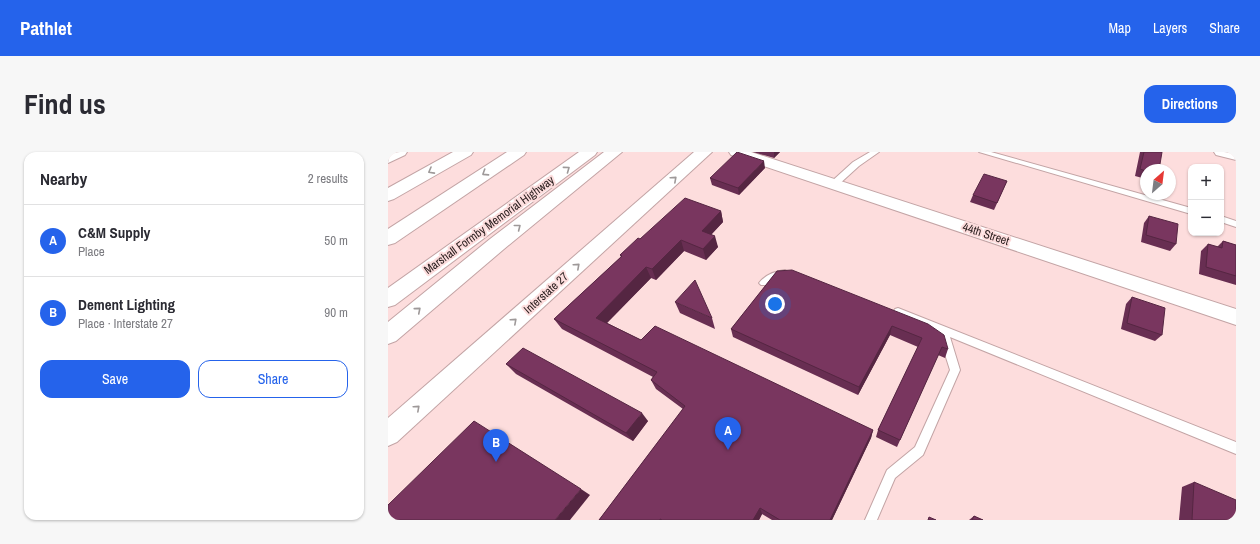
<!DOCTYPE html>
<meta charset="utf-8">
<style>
body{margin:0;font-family:"Archivo Narrow",sans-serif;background:#f7f7f7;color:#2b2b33}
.controls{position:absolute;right:12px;top:12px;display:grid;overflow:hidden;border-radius:8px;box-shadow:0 1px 3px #0004}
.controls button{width:36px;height:36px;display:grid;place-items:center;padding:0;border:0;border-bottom:1px solid #e1e1e2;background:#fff;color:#2b2b33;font:20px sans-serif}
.compass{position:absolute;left:752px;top:12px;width:36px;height:36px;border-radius:50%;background:#fff;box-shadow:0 1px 3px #0004;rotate:28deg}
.you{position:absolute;left:387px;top:152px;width:14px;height:14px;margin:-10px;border:3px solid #fff;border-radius:50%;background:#1a73e8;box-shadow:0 0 0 6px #1a73e833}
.badge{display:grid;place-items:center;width:26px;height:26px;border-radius:50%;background:#2563eb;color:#fff;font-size:13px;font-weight:700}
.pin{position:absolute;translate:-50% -33px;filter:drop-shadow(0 1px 2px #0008)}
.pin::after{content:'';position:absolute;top:21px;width:14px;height:12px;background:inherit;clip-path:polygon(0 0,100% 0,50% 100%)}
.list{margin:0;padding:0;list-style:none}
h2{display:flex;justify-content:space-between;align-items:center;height:52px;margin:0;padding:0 16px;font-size:17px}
h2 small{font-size:13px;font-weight:400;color:#7c7c81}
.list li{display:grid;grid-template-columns:26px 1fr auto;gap:12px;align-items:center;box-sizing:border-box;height:72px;padding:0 16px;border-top:1px solid #e1e1e2}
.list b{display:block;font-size:15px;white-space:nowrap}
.list p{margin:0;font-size:13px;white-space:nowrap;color:#7c7c81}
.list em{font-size:13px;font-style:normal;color:#7c7c81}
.actions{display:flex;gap:8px;padding:12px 16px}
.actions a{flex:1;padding:9px 0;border:1px solid #2563eb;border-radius:12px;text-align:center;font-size:14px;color:#2563eb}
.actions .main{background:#2563eb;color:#fff}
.map{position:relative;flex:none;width:848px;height:368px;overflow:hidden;border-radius:12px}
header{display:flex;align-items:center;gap:24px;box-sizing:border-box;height:56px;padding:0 20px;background:#2563eb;color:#fff}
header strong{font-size:19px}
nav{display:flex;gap:22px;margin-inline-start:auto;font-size:14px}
.intro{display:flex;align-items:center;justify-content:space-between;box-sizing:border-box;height:96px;padding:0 24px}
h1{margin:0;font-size:28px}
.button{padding:10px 18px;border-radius:12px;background:#2563eb;color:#fff;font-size:14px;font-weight:700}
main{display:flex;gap:24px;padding:0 24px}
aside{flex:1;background:#fff;border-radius:12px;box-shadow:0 1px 3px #0004}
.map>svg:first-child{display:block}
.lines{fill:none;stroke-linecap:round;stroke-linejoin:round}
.service-casing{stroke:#c3a4a5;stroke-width:2}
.minor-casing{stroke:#c3a4a5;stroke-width:2}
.secondary-casing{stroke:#c3a4a5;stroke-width:2}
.motorway-casing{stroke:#c3a4a5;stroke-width:2}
.service{fill:#fff;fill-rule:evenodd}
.minor{fill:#fff;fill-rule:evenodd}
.secondary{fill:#fff;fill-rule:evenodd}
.motorway{fill:#fff;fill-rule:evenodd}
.wall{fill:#682e52}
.shaded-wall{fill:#552642}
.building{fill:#79365f;stroke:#552642}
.oneway{stroke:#9e9999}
.labels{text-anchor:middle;stroke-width:4;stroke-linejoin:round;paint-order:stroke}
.street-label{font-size:12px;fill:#271c1c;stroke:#fddddd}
</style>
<header>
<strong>Pathlet</strong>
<nav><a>Map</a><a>Layers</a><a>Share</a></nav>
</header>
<div class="intro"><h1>Find us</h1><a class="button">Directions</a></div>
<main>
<aside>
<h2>Nearby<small>2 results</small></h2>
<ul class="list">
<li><span class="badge">A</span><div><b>C&amp;M Supply</b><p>Place</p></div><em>50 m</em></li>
<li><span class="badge">B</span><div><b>Dement Lighting</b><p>Place · Interstate 27</p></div><em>90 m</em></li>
</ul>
<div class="actions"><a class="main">Save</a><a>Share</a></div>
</aside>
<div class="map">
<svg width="848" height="368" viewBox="0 0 848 368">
<rect width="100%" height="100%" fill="#fddddd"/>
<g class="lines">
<defs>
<g id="service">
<path d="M482,0H491L471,14L449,34H443V30L465,10Z"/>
<path d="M591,0H603L803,56V62Z"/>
<path d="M833,64L848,69V75L833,70Z"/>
<path d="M397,118L402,121L400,123L391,125L379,133H373L371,131C377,123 388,119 397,118Z"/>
<path d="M510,156L848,290V302L562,185L572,218L535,303L507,326L489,368H477L499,318L527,295L562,218L550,180L507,163L505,160L507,157Z"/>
</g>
<g id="minor">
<path d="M341,0H363L848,157V173L343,3Z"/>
<path d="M826,0H848V8L828,3Z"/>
</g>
<g id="secondary">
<path d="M0,0H19L17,3L0,11Z"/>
<path d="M306,0H324L9,290L0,294V266Z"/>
</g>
<g id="motorway">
<path d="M65,0H85L83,3L6,47L0,49V36Z"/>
<path d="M119,0H138L136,3L7,91L0,93V77Z"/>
<path d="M191,0H209L207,3L7,153L0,155V136Z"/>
<path d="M216,0H234L116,97L8,189L0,192V170L102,87Z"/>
</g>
</defs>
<use href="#service" class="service-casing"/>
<use href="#minor" class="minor-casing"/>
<use href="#secondary" class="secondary-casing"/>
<use href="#motorway" class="motorway-casing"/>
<use href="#service" class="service"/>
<use href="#minor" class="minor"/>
<use href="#secondary" class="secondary"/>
<use href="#motorway" class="motorway"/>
</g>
<g class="wall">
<path d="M365,0H392L386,6Z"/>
<path d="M752,0H774L758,18V27L747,24Z"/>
<path d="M377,16L351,43L324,33L322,26Z"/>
<path d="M619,29L606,58L582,50L585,43Z"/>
<path d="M333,59L335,70L323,83L330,95L318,108L296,99L268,128L263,126L219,171L253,188L485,278L483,286L444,368H384L374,362L371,368H211L295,257L268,237L263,228L265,225L174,177L166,167L233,105L232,103L252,87Z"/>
<path d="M761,64L788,92L782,99L753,90L756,71Z"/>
<path d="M835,89L848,93V133L811,122L813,99L820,92L829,95Z"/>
<path d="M389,119L560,197L557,206L550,203L509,295L488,285L490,278L530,195L502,183L470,243L345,185L343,177Z"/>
<path d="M744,145L774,183L767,189L733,177L738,152Z"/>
<path d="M287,150L324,166L327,177L292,161Z"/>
<path d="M118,212L260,269L245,289L128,222Z"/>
<path d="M806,330L848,368H791L794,335Z"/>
<path d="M586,364L595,368H581Z"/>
</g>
<g class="shaded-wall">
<path d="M386,0H392L386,6Z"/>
<path d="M376,9L377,16L351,43L350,36Z"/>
<path d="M333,59L335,70L316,90L314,79Z"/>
<path d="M327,84L330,95L318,108L315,97Z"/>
<path d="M293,88L296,99L268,128L264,117Z"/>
<path d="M258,115L263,126L214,176L208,166Z"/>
<path d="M504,174L502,183L470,243L471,235Z"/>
<path d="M254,261L260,269L245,289L238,281Z"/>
<path d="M485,278L483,286L444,368H442Z"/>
<path d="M193,337L202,343L182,368H167Z"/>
<path d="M372,356L374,362L371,368H365Z"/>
</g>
<g class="building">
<path d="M349,0L376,9L350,36L322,26Z"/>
<path d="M756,0H774L771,18H758V19L752,17Z"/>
<path d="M596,22L619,29L609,51L585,43Z"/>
<path d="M297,46L333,59L314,79L327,84L315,97L293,88L264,117L258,115L208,166L253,188L267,174L485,278L442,368H392L372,356L365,368H274L272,367V368H211L297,254L263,228L269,220L166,167L234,104L232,103L250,86L252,87Z"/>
<path d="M761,64L790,72L788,92L758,83Z"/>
<path d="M835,89L848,93V124L818,115L820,92L834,96Z"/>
<path d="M404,118L540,172L556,183L560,197L554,195L512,288L490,278L534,186L504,174L471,235L343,177L389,119Z"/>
<path d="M307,128L324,166L287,150Z"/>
<path d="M744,145L777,156L774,183L739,171Z"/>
<path d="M135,196L254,261L238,281L118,212Z"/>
<path d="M86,269L193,337L167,368H0V353Z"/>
<path d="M806,330L848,348V368H804Z"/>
<path d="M586,364L595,368H584Z"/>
<path d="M541,365L548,368H540Z"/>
</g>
<defs><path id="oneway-chevron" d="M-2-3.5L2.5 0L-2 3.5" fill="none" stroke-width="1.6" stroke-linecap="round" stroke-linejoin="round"/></defs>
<g class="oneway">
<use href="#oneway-chevron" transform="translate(179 17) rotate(-36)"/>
<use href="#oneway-chevron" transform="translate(43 19) rotate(151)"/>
<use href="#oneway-chevron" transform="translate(97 21) rotate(147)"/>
<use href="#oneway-chevron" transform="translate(286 27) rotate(-42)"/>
<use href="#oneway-chevron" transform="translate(130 75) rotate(-38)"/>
<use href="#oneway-chevron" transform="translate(189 114) rotate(-42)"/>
<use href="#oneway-chevron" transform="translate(30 158) rotate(-40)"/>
<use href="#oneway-chevron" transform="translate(126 169) rotate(-42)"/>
<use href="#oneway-chevron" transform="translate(29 256) rotate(-42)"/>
</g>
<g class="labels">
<g class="street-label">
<text transform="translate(101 73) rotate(-36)" y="4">Marshall Formby Memorial Highway</text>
<text transform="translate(598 82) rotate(18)" y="4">44th Street</text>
<text transform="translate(158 141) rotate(-42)" y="4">Interstate 27</text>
</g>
</g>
</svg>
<div class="controls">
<button>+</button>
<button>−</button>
</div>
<svg class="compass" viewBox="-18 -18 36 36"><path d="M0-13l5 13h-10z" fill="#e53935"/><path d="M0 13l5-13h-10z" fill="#7c7c81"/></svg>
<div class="you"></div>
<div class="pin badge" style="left:340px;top:298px">A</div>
<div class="pin badge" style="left:108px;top:310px">B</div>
</div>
</main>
